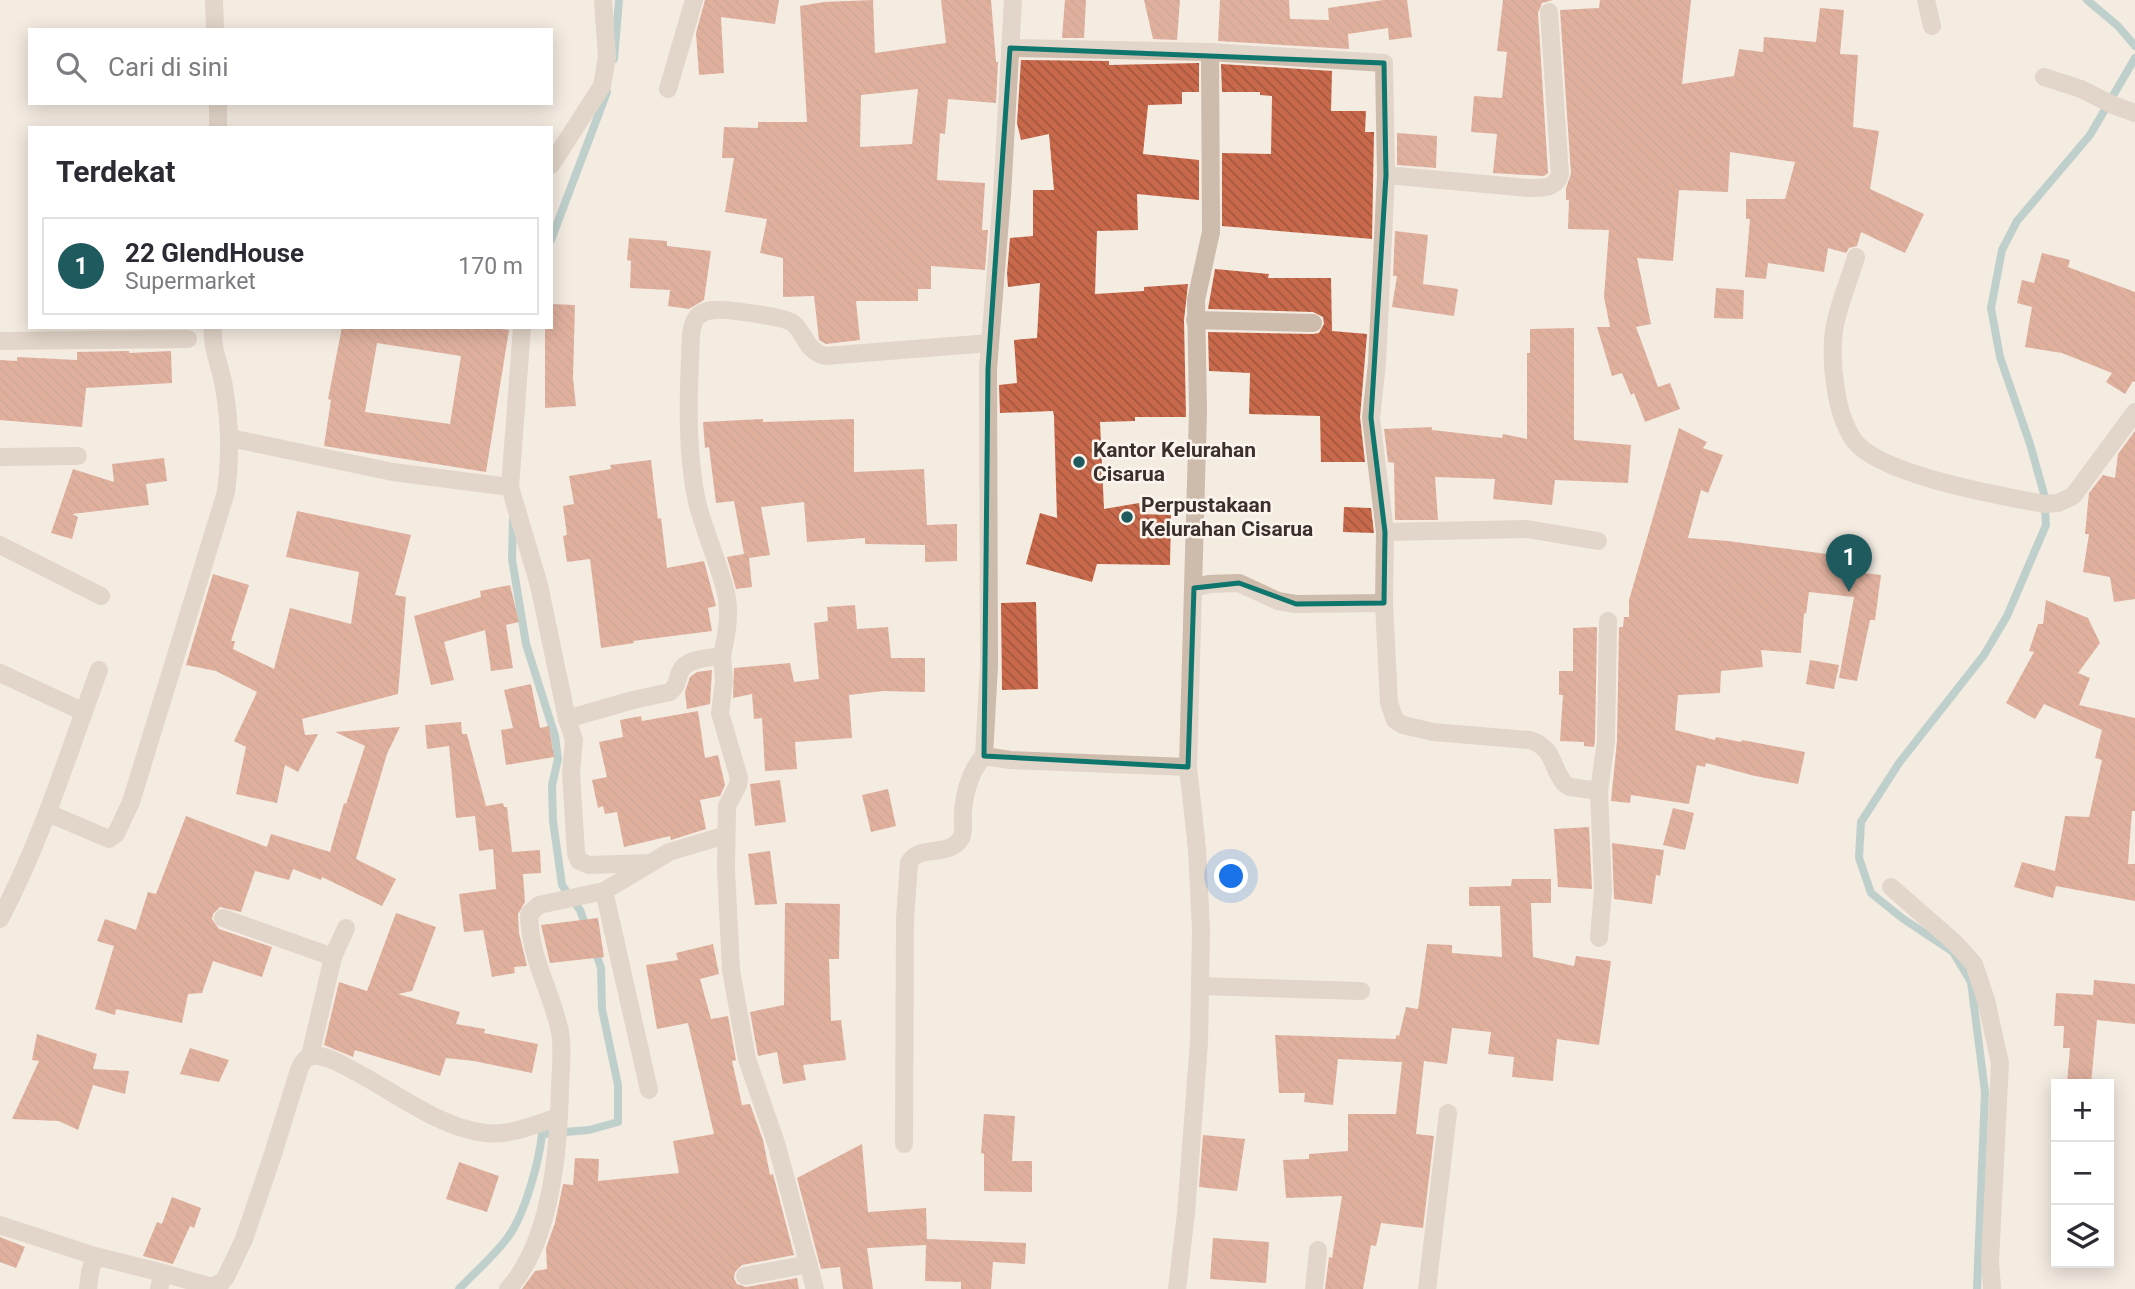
<!DOCTYPE html>
<html lang="id">
<meta charset="utf-8">
<style>
body{margin:0;font-family:Roboto,sans-serif;background:#f2f2f3;color:#2b2b33}
.controls{position:absolute;right:21px;bottom:21px;display:grid;overflow:hidden;border-radius:0px;box-shadow:0 4px 18px #0003}
.controls button{width:63px;height:63px;display:grid;place-items:center;padding:0;border:0;border-bottom:2px solid #e1e1e2;background:#fff;color:#2b2b33;font:35px sans-serif}
.you{position:absolute;left:1232px;top:877px;width:24px;height:24px;margin:-18px;border:5px solid #fff;border-radius:50%;background:#1a73e8;box-shadow:0 0 0 10px #1a73e833}
.badge{display:grid;place-items:center;width:46px;height:46px;border-radius:50%;background:#1f5a5e;color:#fff;font-size:23px;font-weight:700}
.pin{position:absolute;translate:-50% -58px;filter:drop-shadow(0 2px 4px #0008)}
.pin::after{content:'';position:absolute;top:37px;width:24px;height:21px;background:inherit;clip-path:polygon(0 0,100% 0,50% 100%)}
.list{margin:0;padding:0;list-style:none}
h2{display:flex;justify-content:space-between;align-items:center;height:91px;margin:0;padding:0 28px;font-size:30px}
h2 small{font-size:23px;font-weight:400;color:#7c7c81}
.list li{display:grid;grid-template-columns:46px 1fr auto;gap:21px;align-items:center;box-sizing:border-box;height:98px;margin:0 14px 14px;padding:0 14px;border:2px solid #e1e1e2;border-radius:0px}
.list b{display:block;font-size:26px;white-space:nowrap}
.list p{margin:0;font-size:23px;white-space:nowrap;color:#7c7c81}
.list em{font-size:23px;font-style:normal;color:#7c7c81}
.icon{flex:none;width:38px;height:38px;fill:none;stroke:currentColor;stroke-width:2;stroke-linecap:round;stroke-linejoin:round}
.map{position:relative;flex:none;width:2135px;height:1289px;overflow:hidden}
.search{position:absolute;background:#fff;box-shadow:0 4px 18px #0003;left:28px;top:28px;width:525px;height:77px;display:flex;align-items:center;gap:18px;box-sizing:border-box;padding:0 24px;border-radius:0px;color:#7c7c81;font-size:26px}
.panel{position:absolute;background:#fff;box-shadow:0 4px 18px #0003;left:28px;top:126px;width:525px;height:203px;border-radius:0px}
.map>svg:first-child{display:block}
.lines{fill:none;stroke-linecap:round;stroke-linejoin:round}
.stream{stroke:#7fb0b2;stroke-width:8}
.building{fill:url(#building-back-hatch);fill-rule:evenodd}
.street{stroke:#cdbbac;stroke-width:18}
.marked{fill:none;stroke:#0f766e;stroke-width:5;stroke-linejoin:round}
.poi-dot{fill:#1f5a5e;stroke:#fbf5ee;stroke-width:2.5}
.labels{text-anchor:middle;stroke-width:5;stroke-linejoin:round;paint-order:stroke}
.poi-label{font-size:21px;font-weight:bold;fill:#3b302b;stroke:#fbf5ee;text-anchor:start}
</style>
<div class="map">
<svg width="2135" height="1289" viewBox="0 0 2135 1289">
<defs>
<pattern id="building-back-hatch" width="6" height="6" patternUnits="userSpaceOnUse" patternTransform="scale(1.75)"><rect width="6" height="6" fill="#c8694b"/><path d="M-1 5l2 2M0 0l6 6M5-1l2 2" fill="none" stroke="#a4573f"/></pattern>
</defs>
<rect width="100%" height="100%" fill="#f4ebe1"/>
<g class="lines">
<g class="stream">
<path d="M2087,0L2118,26L2135,46"/>
<path d="M614,59L619,0"/>
<path d="M551,240L607,92"/>
<path d="M513,519L512,559L526,644L555,736L558,759L552,785L553,821L562,885L580,910L587,929"/>
<path d="M459,1289C475,1272 494,1256 508,1237C525,1214 539,1162 542,1134L589,1130L618,1122V1085L602,1009L601,968L594,948"/>
<path d="M1977,1289L1985,1092L1971,982L1953,952L1902,918L1871,893L1859,858L1861,822L1899,763L1984,655L2007,616L2046,525L2044,494L2030,444L2000,357L1991,308L2002,250L2017,221L2090,135L2135,58"/>
</g>
</g>
<g class="building">
<path d="M705,0H779L775,24L721,17L724,73L699,75L696,33Z"/>
<path d="M873,0L875,53L946,43L941,0H991L996,62H998L996,103L948,99L945,134L940,133L937,180L985,183L982,230H988L985,270L931,266V289H918V301H856L860,340L826,344L819,340L814,296L783,297V258L760,253L767,219L725,212L734,158H722L724,127L758,128V122H807L800,6L824,2ZM918,89L912,144L860,147L861,95Z"/>
<path d="M1065,0H1086L1084,38H1062Z"/>
<path d="M1144,0H1180L1177,40L1153,39Z"/>
<path d="M1220,0H1289L1290,19L1329,20L1328,8L1384,0H1407L1412,37L1389,40L1388,28L1348,34L1349,49L1218,41Z"/>
<path d="M1503,0H1553L1542,3L1538,13L1548,173L1544,176L1493,173L1497,134L1471,132L1474,96L1502,98L1507,52L1497,51Z"/>
<path d="M1600,0H1691L1682,84L1734,76L1739,49L1763,52L1764,37L1816,42L1820,8L1844,10L1840,54L1858,55L1853,127L1879,131L1870,189L1924,214L1905,253L1861,232L1857,246L1849,248L1846,253L1828,248L1824,272L1768,263L1766,279L1745,277L1750,219H1746V199H1785L1795,162L1730,152L1728,192L1679,190L1673,261L1637,258L1651,324L1636,327L1658,387L1670,383L1680,409L1645,422L1634,393L1631,395L1622,373L1612,376L1597,327H1610L1604,297L1609,230L1568,229L1569,200H1566V188L1571,174L1560,10L1599,8Z"/>
<path d="M1021,60L1109,61V65L1199,63V92H1182V104L1148,105L1143,154L1199,160V200L1137,194L1138,230L1097,231L1095,294L1144,291V287L1188,284L1184,320L1186,417H1135V421L1100,422L1104,509L1139,503L1141,514L1171,515L1170,565L1097,564L1092,582L1026,564L1040,513L1057,518L1054,416L1053,411L1000,413L999,385L1017,383L1014,340L1037,338L1040,283L1008,287L1007,274L1010,238L1033,236V190H1054L1049,134L1021,140L1017,123Z"/>
<path d="M1221,64L1332,71L1331,111H1366L1365,132H1374L1372,239L1222,226V153L1271,154L1272,96L1260,95V92H1222Z"/>
<path d="M1397,133L1437,136L1436,168L1397,165Z"/>
<path d="M1395,231L1428,235L1423,284L1458,289L1454,316L1392,307L1397,276H1393Z"/>
<path d="M629,238L667,241V246L711,251L704,300L689,309L668,306L670,290L630,288L631,261L627,260Z"/>
<path d="M2042,253L2070,260L2068,267L2135,292V382L2133,381L2125,394L2106,382L2112,373L2062,353L2025,347L2032,307L2017,303L2022,280L2034,283Z"/>
<path d="M1215,269L1269,274L1268,278H1331L1332,331L1367,334L1360,417L1365,462H1321L1320,416L1249,414L1250,373L1209,371L1208,332L1313,334L1319,333L1324,324L1323,317L1313,312L1208,309Z"/>
<path d="M1716,288L1744,290L1743,319L1714,318Z"/>
<path d="M551,304L575,305L573,378L576,406L545,408V327H551Z"/>
<path d="M342,327H489L509,330L486,472L324,446L331,400L328,399ZM377,343L461,356L450,424L365,412Z"/>
<path d="M1574,328V440L1631,445L1628,483L1555,480L1552,505L1493,499L1495,479L1435,477L1438,520H1395L1394,463L1388,462L1384,429L1432,427V430L1502,438L1503,434L1527,439V353H1530V329Z"/>
<path d="M129,351V353L171,351L172,383L86,388L82,427L0,420V360L17,361V357L77,360V352Z"/>
<path d="M763,419V422L854,419V472L924,469L927,525L957,524V561L925,562V545L865,544V538L807,542L804,502L761,507L770,555L749,558L752,587L736,589L727,557L744,554L734,501L716,503L709,447L705,448L703,422Z"/>
<path d="M1679,428L1707,442L1703,448L1723,455L1708,493L1701,490L1688,538L1728,541L1849,557L1847,571L1881,575L1875,620H1870L1857,681L1839,678L1854,597L1809,592L1806,614L1804,613L1801,653L1761,650L1763,667L1721,671L1720,693L1678,695L1675,730L1715,740L1716,737L1741,742L1742,740L1805,752L1798,784L1755,776L1706,763L1705,767L1697,765L1689,804L1631,795L1630,803L1611,801L1617,741L1619,627H1623L1624,617H1629V600Z"/>
<path d="M2135,431V599L2114,602L2110,577L2083,572L2089,534H2085L2089,493L2103,475L2115,478L2118,454Z"/>
<path d="M164,458L167,481L146,484L149,505L72,514L78,517L72,539L51,533L73,469L114,482L112,464Z"/>
<path d="M651,460L658,519L661,518L667,568L704,561L716,606L708,608L712,631L633,641L634,643L601,648L590,559L567,562L563,536L567,535L563,506L574,504L569,476L611,469L610,465Z"/>
<path d="M1344,507L1371,508L1374,533L1343,532Z"/>
<path d="M297,511L411,535L395,595L406,597L398,694L302,719L305,735L318,734L298,772L285,765L277,803L236,794L246,747L234,741L257,692L216,671L186,665L213,574L249,585L231,641H235L233,649L274,669L290,608L351,624L359,572L286,557Z"/>
<path d="M510,585L519,622L506,625L513,668L491,671L485,630L444,642L454,680L431,685L414,616L481,597L480,591Z"/>
<path d="M2046,600L2088,618L2100,643L2078,673L2090,678L2079,705L2135,718V811H2132L2128,864H2135V901L2056,886L2053,898L2014,887L2022,862L2055,871L2065,816L2089,817L2102,760L2095,758L2102,730L2044,704L2035,719L2006,703L2034,652L2029,651L2038,624H2043Z"/>
<path d="M1036,602L1038,689L1002,690L1001,603Z"/>
<path d="M855,605L857,629L888,627L891,658H925V692L883,691L849,695L852,738L795,742L797,769L765,771L762,718L754,719L752,694L733,698L734,668L790,663L794,682L819,679L814,623L828,621L827,607Z"/>
<path d="M1597,627L1595,740L1594,747L1584,746V742L1560,741L1563,695H1559V671H1573V628Z"/>
<path d="M1810,660L1839,665L1834,689L1806,684Z"/>
<path d="M712,670L710,704L687,709L685,692L690,677L697,672Z"/>
<path d="M531,684L540,728L549,726L554,757L506,765L501,730L513,728L504,690Z"/>
<path d="M698,711L705,758L718,755L725,785L720,796L700,800L706,829L671,840L670,836L624,847L617,812L605,814L603,806L598,808L592,780L607,777L599,742L623,737L620,720L641,716L642,721Z"/>
<path d="M461,722L462,734H467L486,806L503,803L504,807H507L512,852L540,850L541,873L523,874L525,902L518,914L519,933L527,966L514,967L515,973L492,977L483,930L464,932L459,894L496,889L493,849L479,851L475,816L456,818L449,746L427,749L425,725Z"/>
<path d="M400,727L387,754L356,859L396,879L382,906L322,877L321,880L293,869L289,880L255,871L241,912L220,907L213,914L212,919L219,929L272,947L262,977L213,961L202,993L188,994L182,1023L116,1009L115,1015L95,1009L114,946L97,941L105,919L136,930L148,892L156,894L186,816L267,847L271,834L330,852L344,803L346,804L365,746L335,732Z"/>
<path d="M780,780L786,822L755,826L750,784Z"/>
<path d="M888,789L896,826L871,832L862,795Z"/>
<path d="M1673,808L1694,813L1685,850L1663,845Z"/>
<path d="M1589,827L1592,889L1558,887L1554,829Z"/>
<path d="M1612,843L1664,850L1660,876L1656,875L1652,904L1614,899Z"/>
<path d="M770,851L777,904L755,905L748,854Z"/>
<path d="M1512,879H1551V903H1531L1533,957L1574,966L1576,956L1611,961L1599,1045L1557,1039L1553,1081L1512,1077L1514,1057L1488,1054L1491,1032L1452,1028L1447,1064L1424,1061L1416,1134L1434,1136L1423,1228L1381,1223L1376,1246L1371,1245L1363,1289H1325L1329,1257L1332,1258L1342,1196L1286,1198L1283,1160L1309,1159V1154L1348,1151V1114H1396L1402,1062L1338,1059L1333,1105L1304,1102L1305,1093H1279L1275,1035L1396,1039V1035L1399,1036L1406,1007L1418,1009L1427,944L1452,945V953L1502,957L1500,906H1469V887L1511,886Z"/>
<path d="M785,903L840,904L839,959H829L831,1021L841,1020L846,1060L803,1065L806,1080L783,1084L777,1052L758,1056L750,1012L784,1005Z"/>
<path d="M396,913L436,927L412,991L398,994L460,1012L456,1024L485,1029L484,1033L538,1044L532,1073L474,1061L446,1058L440,1076L355,1050L353,1057L324,1045L339,982L367,991Z"/>
<path d="M598,918L604,957L550,963L541,925Z"/>
<path d="M713,944L719,974L700,979L711,1019L728,1016L736,1060L732,1061L742,1105L750,1104L763,1140L770,1175L773,1174L794,1255L742,1265L735,1272L734,1279L737,1284L746,1287L797,1278L799,1289H522L535,1271L547,1269L546,1248L555,1223L563,1184L573,1185L575,1158L599,1159L598,1181L679,1173L673,1141L714,1134L688,1023L657,1029L646,965L678,960L676,953Z"/>
<path d="M2094,980L2135,984V1024L2097,1020L2091,1084L2067,1083L2070,1048H2063L2064,1026H2054L2056,993L2093,995Z"/>
<path d="M37,1034L97,1054L93,1069L129,1071L125,1094L93,1085L78,1130L59,1121L12,1119L39,1061L32,1060Z"/>
<path d="M190,1048L229,1060L219,1082L180,1074Z"/>
<path d="M984,1114L1015,1116L1012,1161H1032V1192L984,1191V1154L981,1153Z"/>
<path d="M1203,1135L1245,1139L1237,1191L1199,1187Z"/>
<path d="M862,1144L868,1212L926,1208L927,1239L1026,1243L1025,1264L993,1262L991,1289H961V1282L925,1281L926,1245L867,1248L873,1289H843L840,1267L821,1269L797,1178Z"/>
<path d="M459,1162L499,1176L487,1212L446,1199Z"/>
<path d="M172,1197L201,1208L194,1228L190,1226L173,1264L143,1256L157,1222L162,1224Z"/>
<path d="M0,1237L25,1247L16,1268L0,1262Z"/>
<path d="M1213,1238L1269,1242L1266,1283L1210,1279Z"/>
</g>
<g class="lines">
<g class="street">
<path d="M214,0L215,30"/>
<path d="M1013,0L1002,195L988,369L989,666L984,756L1010,760L1188,767L1197,849L1201,930L1199,1042L1186,1213L1177,1289"/>
<path d="M1926,0L1932,26"/>
<path d="M1010,48L1210,52L1384,63L1386,175L1377,363L1371,418L1385,532L1384,603L1389,703L1395,720L1403,725L1433,732L1530,740C1556,749 1550,767 1565,784L1570,787L1599,791L1603,889L1599,938"/>
<path d="M2044,77L2081,89L2113,105L2135,113"/>
<path d="M668,89L694,0"/>
<path d="M218,103V128"/>
<path d="M551,165L602,86L607,57L603,0"/>
<path d="M1386,175L1529,188C1542,188 1555,189 1560,175L1549,12"/>
<path d="M1856,257C1849,281 1838,306 1834,330C1830,361 1835,412 1853,439C1877,475 2002,496 2044,504L2058,503L2073,496L2135,412"/>
<path d="M1195,320L1313,323"/>
<path d="M522,327L510,487L539,585L567,719L574,740L571,773L576,853L579,861L589,865L651,863L669,852L726,835"/>
<path d="M0,341L188,339"/>
<path d="M230,438L393,472L510,487"/>
<path d="M0,457L78,456"/>
<path d="M1385,532L1527,529L1598,541"/>
<path d="M0,545L101,596"/>
<path d="M1194,588L1209,584L1239,583L1278,601L1296,604L1384,603"/>
<path d="M722,656L724,681L720,713L739,778L738,785L727,806L726,870L731,970L747,1059L777,1146L815,1289"/>
<path d="M0,673L84,712"/>
<path d="M567,719L633,700L670,692C677,686 677,681 680,672C686,658 709,658 722,656C726,637 730,618 727,598C720,565 705,534 697,502C687,456 688,406 690,359C691,347 689,333 694,322C698,313 706,310 716,310C726,309 787,317 793,323C807,336 805,350 825,356L990,343"/>
<path d="M1188,767L1198,411L1196,300L1211,232L1210,52"/>
<path d="M1599,791L1606,741L1608,621"/>
<path d="M48,813L109,839L116,834L131,802L226,492C231,456 230,422 224,387C221,367 211,348 213,327"/>
<path d="M1891,887L1955,943L1974,964L1986,1000L2000,1063L1990,1261L1992,1289"/>
<path d="M604,891L649,1090"/>
<path d="M223,918L333,957L310,1056"/>
<path d="M0,919C42,839 68,754 99,670"/>
<path d="M333,957L346,928"/>
<path d="M1200,986L1361,991"/>
<path d="M904,1144L905,919L909,863C918,844 950,858 961,838C965,830 962,820 963,811C965,790 970,771 984,756"/>
<path d="M0,1225L95,1256L163,1273L159,1289"/>
<path d="M163,1273L212,1287L222,1282L226,1277L244,1239L272,1157L299,1070C302,1063 305,1057 313,1056C326,1054 342,1065 354,1071C395,1092 438,1127 485,1133C511,1136 535,1124 559,1117"/>
<path d="M745,1276L809,1264"/>
<path d="M88,1289L90,1272L95,1256"/>
<path d="M508,1289C552,1241 559,1148 560,1086C561,1068 563,1049 560,1032C551,989 530,960 529,914L539,905L604,891L651,863"/>
<path d="M1314,1289L1318,1250"/>
<path d="M1427,1289L1448,1113"/>
</g>
</g>
<path d="M0 0H2135V1289H0ZM1010,48L1384,63L1386,175L1371,418L1385,532L1384,603L1296,604L1239,583L1194,588L1188,767L984,756L988,369Z" fill="#f4ebe1" fill-opacity=".55" fill-rule="evenodd"/>
<path class="marked" d="M1010,48L1384,63L1386,175L1371,418L1385,532L1384,603L1296,604L1239,583L1194,588L1188,767L984,756L988,369Z"/>
<g class="poi-dot">
<circle cx="1079" cy="462" r="7"/>
<circle cx="1127" cy="517" r="7"/>
</g>
<g class="labels">
<g class="poi-label">
<text x="1093" y="457">Kantor Kelurahan<tspan x="1093" dy="24">Cisarua</tspan></text>
<text x="1141" y="512">Perpustakaan<tspan x="1141" dy="24">Kelurahan Cisarua</tspan></text>
</g>
</g>
</svg>
<div class="controls">
<button>+</button>
<button>−</button>
<button><svg class="icon" aria-label="layers" viewBox="0 0 24 24"><path d="M12 4l9 5-9 5-9-5zM3 14l9 5 9-5"/></svg></button>
</div>
<div class="you"></div>
<div class="pin badge" style="left:1849px;top:592px">1</div>
<div class="search"><svg class="icon" aria-label="search" viewBox="0 0 24 24"><circle cx="10" cy="10" r="6"/><path d="M15 15l6 6"/></svg>Cari di sini</div>
<section class="panel">
<h2>Terdekat<small></small></h2>
<ul class="list">
<li><span class="badge">1</span><div><b>22 GlendHouse</b><p>Supermarket</p></div><em>170 m</em></li>
</ul>
</section>
</div>
